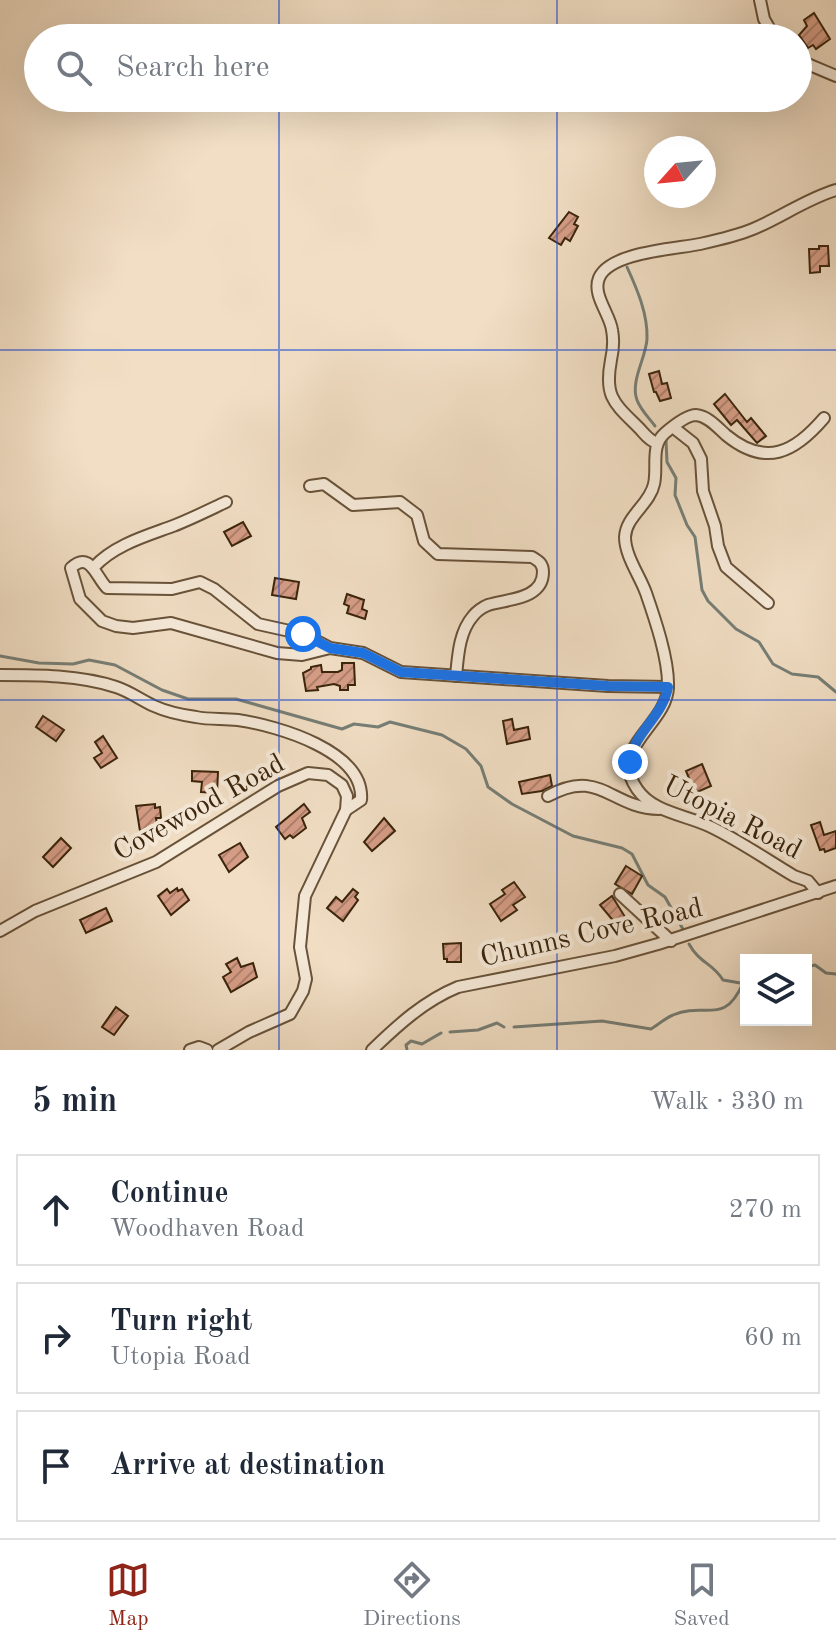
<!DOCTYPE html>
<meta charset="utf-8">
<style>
body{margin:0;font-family:"Old Standard TT",serif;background:#f2f2f3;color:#1f2937}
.controls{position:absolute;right:24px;bottom:24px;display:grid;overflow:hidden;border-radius:0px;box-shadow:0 8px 32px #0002}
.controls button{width:72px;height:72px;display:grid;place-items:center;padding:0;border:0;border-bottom:2px solid #e0e1e3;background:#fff;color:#1f2937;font:40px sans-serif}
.compass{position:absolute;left:644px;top:136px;width:72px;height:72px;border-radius:50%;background:#fff;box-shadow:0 8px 32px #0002;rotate:243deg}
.stop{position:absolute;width:24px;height:24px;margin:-18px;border:6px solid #1a73e8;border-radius:50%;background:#fff}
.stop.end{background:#1a73e8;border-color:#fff;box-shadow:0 2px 8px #0008}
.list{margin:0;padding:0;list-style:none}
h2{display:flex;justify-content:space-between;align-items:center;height:104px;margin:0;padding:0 32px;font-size:34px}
h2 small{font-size:26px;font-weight:400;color:#747a83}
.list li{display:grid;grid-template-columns:52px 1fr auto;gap:24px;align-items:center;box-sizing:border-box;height:112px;margin:0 16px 16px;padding:0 16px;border:2px solid #e0e1e3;border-radius:0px}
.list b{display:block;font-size:30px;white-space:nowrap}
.list p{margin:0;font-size:26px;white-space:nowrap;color:#747a83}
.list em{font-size:26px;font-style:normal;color:#747a83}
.icon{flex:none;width:44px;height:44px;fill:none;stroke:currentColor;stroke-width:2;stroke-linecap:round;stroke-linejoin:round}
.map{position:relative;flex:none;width:836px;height:1050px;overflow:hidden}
.search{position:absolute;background:#fff;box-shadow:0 8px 32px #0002;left:24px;right:24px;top:24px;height:88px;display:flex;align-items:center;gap:20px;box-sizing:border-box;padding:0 28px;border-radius:44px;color:#747a83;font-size:30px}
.sheet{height:488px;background:#fff}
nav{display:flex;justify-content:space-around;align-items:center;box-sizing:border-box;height:112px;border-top:2px solid #e0e1e3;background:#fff;font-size:22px;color:#747a83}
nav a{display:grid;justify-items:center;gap:4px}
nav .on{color:#8f2418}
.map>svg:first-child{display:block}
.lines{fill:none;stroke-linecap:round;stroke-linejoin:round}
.stream{stroke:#767e76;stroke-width:3}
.building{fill:url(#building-hatch);stroke:#3a240b;stroke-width:2}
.minor-casing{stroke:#685239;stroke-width:14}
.minor{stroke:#f6ead9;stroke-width:10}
.route{stroke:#1a73e8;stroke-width:10}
.grid{fill:none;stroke:#1d4ed8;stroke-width:2;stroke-opacity:0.55}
.labels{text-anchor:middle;stroke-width:8;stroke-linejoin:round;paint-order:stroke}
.street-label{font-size:28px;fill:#3a240b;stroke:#f6ead9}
</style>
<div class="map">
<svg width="836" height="1050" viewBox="0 0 836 1050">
<defs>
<pattern id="building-hatch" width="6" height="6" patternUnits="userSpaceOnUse" patternTransform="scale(2)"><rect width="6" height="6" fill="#d69d86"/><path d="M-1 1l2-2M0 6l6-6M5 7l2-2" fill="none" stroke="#af806c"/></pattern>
</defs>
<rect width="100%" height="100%" fill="#f1dec4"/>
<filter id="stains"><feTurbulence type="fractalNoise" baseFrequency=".0025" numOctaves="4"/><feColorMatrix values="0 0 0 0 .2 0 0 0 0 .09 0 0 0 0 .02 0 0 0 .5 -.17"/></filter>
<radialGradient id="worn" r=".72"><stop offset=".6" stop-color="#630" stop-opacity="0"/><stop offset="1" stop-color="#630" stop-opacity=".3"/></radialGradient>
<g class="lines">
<g class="stream">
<path d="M627,267C637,289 648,314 647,339C646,358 630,381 637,400C640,409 649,418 655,426"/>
<path d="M666,440L667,462L676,478L675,495L687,525L695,537L702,590L708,601L736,629L759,642L773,664L792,674L818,677L836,692"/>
<path d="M0,656L39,663L73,664L89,660L115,665L162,690L188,699H236L342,729L354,724L378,727L390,722L442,735L466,749L481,766L488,787L512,804L573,836L622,848L632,854L648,885L665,897L684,931"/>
<path d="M689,944C700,964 712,962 723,980L746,984"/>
<path d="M806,967L815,965L826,973L836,974"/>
<path d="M514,1027L602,1021L651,1029C658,1025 665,1018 673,1015C705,1001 724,1027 743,983"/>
<path d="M450,1032L478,1030L497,1023L504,1027"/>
<path d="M407,1050L406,1045L411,1041L422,1044L441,1033"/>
</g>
</g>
<g class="building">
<path d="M814,13L830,39L816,49L813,45L808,48L799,35L807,26L804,20Z"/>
<path d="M569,212L578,217L574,224L578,226L570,241L565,238L561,245L549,238Z"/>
<path d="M819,246H828L829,266H820V272L810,273L809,249H819Z"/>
<path d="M659,371L662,384L667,383L671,398L660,401L656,392H654L649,374Z"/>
<path d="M725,394L747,422L751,418L766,436L757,443L737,420L731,425L714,404Z"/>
<path d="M243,522L251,536L232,546L224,532Z"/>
<path d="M275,578L299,582L296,599L272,595Z"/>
<path d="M347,594L364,600L362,609L367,611L365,619L347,613L349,606L344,604Z"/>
<path d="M342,663H354L355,685H348V690H340V686L334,684L317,687L318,690L306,691L303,673L311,669V667L321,665L322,672H338L342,670Z"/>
<path d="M43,716L64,730L56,741L36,727Z"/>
<path d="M512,719L514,730L528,727L530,739L507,744L503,721Z"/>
<path d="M103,736L117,758L101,768L94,758L102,753L95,742Z"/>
<path d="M702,764L711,786L695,793L686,771Z"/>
<path d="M192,771L218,772L217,793L201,792L202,782L192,781Z"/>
<path d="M550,775L552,786L542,791L522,794L519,782Z"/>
<path d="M155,804V808L160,807L161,818H156L157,825L153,826L154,829L140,831L136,806Z"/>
<path d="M304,804L310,812L302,818L306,828L293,838L290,835L285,839L276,827Z"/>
<path d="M384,818L395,831L372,851L364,842Z"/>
<path d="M820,822L824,835L836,831V848L825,852L824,849L820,850L811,825Z"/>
<path d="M61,838L71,848L53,867L43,857Z"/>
<path d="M240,843L248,857L229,872L219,855Z"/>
<path d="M626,866L642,876L632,894L615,884Z"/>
<path d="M514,882L525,897L513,905L517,910L501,921L490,904L505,894L502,890Z"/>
<path d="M177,888L178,891L182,889L189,900L171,915L158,896L167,889L170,893Z"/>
<path d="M353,889L358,893L355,897L358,900L343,921L327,908L336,897L342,902Z"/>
<path d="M612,896L625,917L616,924L600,905Z"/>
<path d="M106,908L112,921L86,933L80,920Z"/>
<path d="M461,943V962H447V959H444L443,944Z"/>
<path d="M237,958L241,967L253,963L257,977L231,992L223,977L231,972L226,964Z"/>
<path d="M116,1007L128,1016L114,1035L102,1027Z"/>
</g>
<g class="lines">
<defs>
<g id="minor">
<path d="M760,0L764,19L775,38"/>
<path d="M798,60L836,76"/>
<path d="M674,428L693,443L701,459L703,491L715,526L718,546L726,567L768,603"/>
<path d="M657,443C648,440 645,434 639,428C614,403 604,397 611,360C613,351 614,340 612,330C610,314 592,295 599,278C610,252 676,249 700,244C718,240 736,236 753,229C782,217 806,199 836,190"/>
<path d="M310,486L324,484L353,505L400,502L417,515L424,541L438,554L532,557C539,561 543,564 543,572C543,600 506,599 488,605C483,607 476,612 473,616C459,632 458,656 456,676"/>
<path d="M94,567C114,545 146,536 173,526C191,519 209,510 226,502"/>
<path d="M330,648L303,634L258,624L214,589L200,582L172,589L107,588C96,577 90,550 71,568L80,599L102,621L116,626L133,628L171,623L277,653L302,655L330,648L363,653L401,672L608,686L668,687"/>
<path d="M0,675C37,675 80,675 116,687C129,691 141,700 154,706C167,712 182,715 196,717C210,720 224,718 238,720C278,726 365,751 361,800L346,810"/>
<path d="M548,796C600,767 610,808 659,809"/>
<path d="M818,893L808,881L794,876C767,860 740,841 711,827C687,815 653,813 637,789C608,747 667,725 668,687C669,660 655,619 646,593C640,576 625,556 625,537C626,516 650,504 654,484C658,467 650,446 665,433C672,427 687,415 696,415C708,416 718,428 726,435C766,468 795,452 824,418"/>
<path d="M620,894L671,941"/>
<path d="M0,931L35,911L156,862L278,786L308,773L328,775L342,785L347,796L346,810L305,896L300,947L306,979L303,991L290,1014L249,1032L218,1050"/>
<path d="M190,1050L199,1047L207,1050"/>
<path d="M372,1050C398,1025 424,1001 458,987L615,956L658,944L836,886"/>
</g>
</defs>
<use href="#minor" class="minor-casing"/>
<use href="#minor" class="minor"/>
</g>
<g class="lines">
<path class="route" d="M303,634L330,648L363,653L401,672L608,686L668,687C663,717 633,733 630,762"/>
</g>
<path class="grid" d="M279,0V38M557,0V38M279,98V1050M557,98V1050M0,350H836M0,700H836"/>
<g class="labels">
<g class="street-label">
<text transform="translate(198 806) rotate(-29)" y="10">Covewood Road</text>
<text transform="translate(733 816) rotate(27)" y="10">Utopia Road</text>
<text transform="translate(591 931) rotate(-13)" y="10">Chunns Cove Road</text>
</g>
</g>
<rect width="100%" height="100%" filter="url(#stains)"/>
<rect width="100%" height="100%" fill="url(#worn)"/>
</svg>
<div class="controls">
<button><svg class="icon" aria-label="layers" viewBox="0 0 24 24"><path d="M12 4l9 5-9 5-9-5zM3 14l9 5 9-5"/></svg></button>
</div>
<svg class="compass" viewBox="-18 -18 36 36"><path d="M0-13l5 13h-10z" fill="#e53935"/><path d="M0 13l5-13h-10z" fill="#747a83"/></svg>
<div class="stop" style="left:303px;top:634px"></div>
<div class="stop end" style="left:630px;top:762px"></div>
<div class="search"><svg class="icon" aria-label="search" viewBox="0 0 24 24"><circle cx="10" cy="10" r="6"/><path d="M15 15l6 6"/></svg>Search here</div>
</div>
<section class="sheet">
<h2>5 min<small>Walk · 330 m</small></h2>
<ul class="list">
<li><svg class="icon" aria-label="ahead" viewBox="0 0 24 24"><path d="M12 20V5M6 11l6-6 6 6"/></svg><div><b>Continue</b><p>Woodhaven Road</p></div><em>270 m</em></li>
<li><svg class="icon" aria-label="right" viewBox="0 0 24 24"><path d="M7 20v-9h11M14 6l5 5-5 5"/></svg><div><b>Turn right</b><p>Utopia Road</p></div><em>60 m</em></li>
<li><svg class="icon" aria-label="arrive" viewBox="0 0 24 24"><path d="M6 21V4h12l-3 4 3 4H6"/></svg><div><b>Arrive at destination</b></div></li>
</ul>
</section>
<nav>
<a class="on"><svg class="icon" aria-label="map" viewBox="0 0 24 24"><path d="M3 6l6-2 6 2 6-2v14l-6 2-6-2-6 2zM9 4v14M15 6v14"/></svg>Map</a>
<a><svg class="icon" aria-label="directions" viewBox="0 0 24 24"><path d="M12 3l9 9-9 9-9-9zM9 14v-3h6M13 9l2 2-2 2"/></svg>Directions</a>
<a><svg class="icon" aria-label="saved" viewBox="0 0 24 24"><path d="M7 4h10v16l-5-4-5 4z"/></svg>Saved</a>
</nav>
